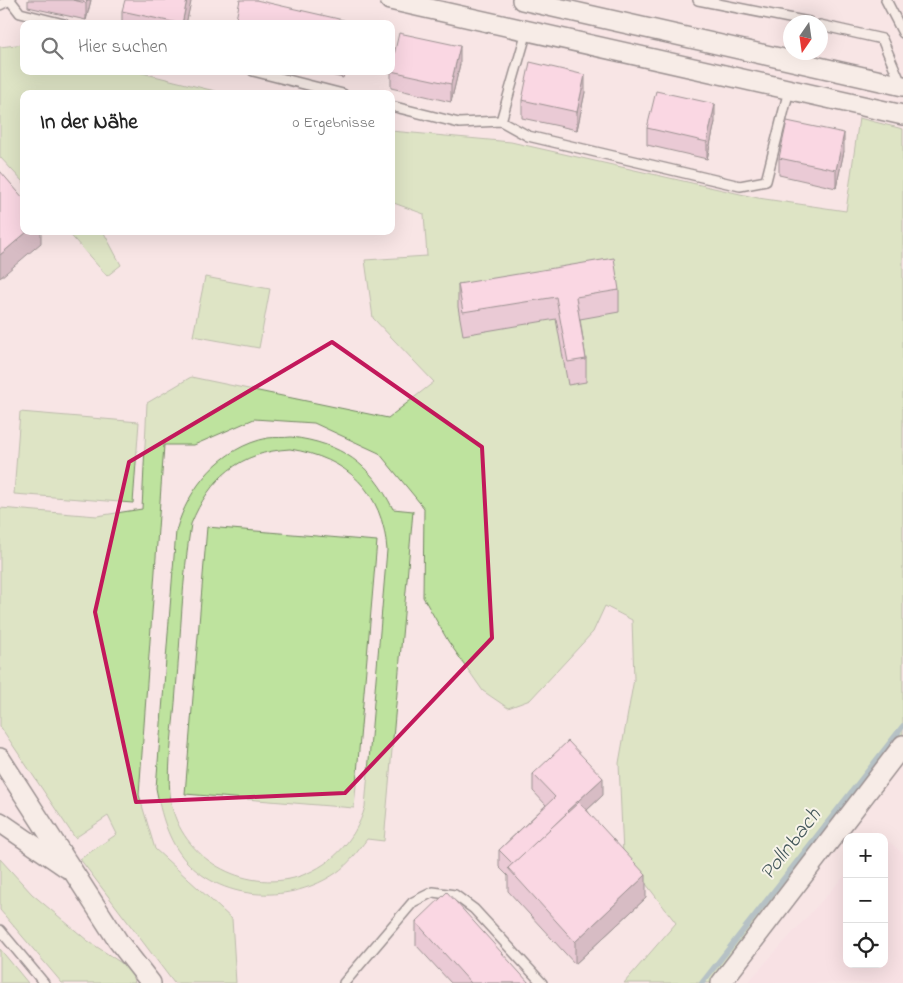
<!DOCTYPE html>
<html lang="de">
<meta charset="utf-8">
<style>
body{margin:0;font-family:"Indie Flower",sans-serif;background:#f6f6f6;color:#222}
.controls{position:absolute;right:15px;bottom:15px;display:grid;overflow:hidden;border-radius:10px;box-shadow:0 5px 20px #0002}
.controls button{width:45px;height:45px;display:grid;place-items:center;padding:0;border:0;border-bottom:1px solid #e0e0e0;background:#fff;color:#222;font:25px sans-serif}
.compass{position:absolute;left:783px;top:15px;width:45px;height:45px;border-radius:50%;background:#fff;box-shadow:0 5px 20px #0002;rotate:193deg}
.list{margin:0;padding:0;list-style:none}
h2{display:flex;justify-content:space-between;align-items:center;height:65px;margin:0;padding:0 20px;font-size:21px}
h2 small{font-size:16px;font-weight:400;color:#767676}
.icon{flex:none;width:28px;height:28px;fill:none;stroke:currentColor;stroke-width:2;stroke-linecap:round;stroke-linejoin:round}
.map{position:relative;flex:none;width:903px;height:983px;overflow:hidden}
.search{position:absolute;background:#fff;box-shadow:0 5px 20px #0002;left:20px;top:20px;width:375px;height:55px;display:flex;align-items:center;gap:12px;box-sizing:border-box;padding:0 18px;border-radius:10px;color:#767676;font-size:19px}
.panel{position:absolute;background:#fff;box-shadow:0 5px 20px #0002;left:20px;top:90px;width:375px;height:145px;border-radius:10px}
.map>svg:first-child{display:block}
.built{fill:#f9dbe3}
.green{fill:#bee39e;stroke:#748764;fill-rule:evenodd}
.lines{fill:none;stroke-linecap:round;stroke-linejoin:round}
.stream{stroke:#66969e;stroke-width:5.5}
.service-casing{stroke:#2b2b2b;stroke-width:12}
.minor-casing{stroke:#2b2b2b;stroke-width:22}
.service{stroke:#f7f3e8;stroke-width:9}
.minor{stroke:#f7f3e8;stroke-width:19}
.wall{fill:#d9a9c0;stroke:#2b2b2b}
.shaded-wall{fill:#b08a9c;stroke:#2b2b2b}
.building{fill:#fcc5df;stroke:#2b2b2b}
.marked{fill:none;stroke:#c2185b;stroke-width:4;stroke-linejoin:round}
.labels{text-anchor:middle;stroke-width:4;stroke-linejoin:round;paint-order:stroke}
.water-label{font-size:22px;font-style:italic;fill:#44585b;stroke:#f7f3e8}
</style>
<div class="map">
<svg width="903" height="983" viewBox="0 0 903 983">
<rect width="100%" height="100%" fill="#f8e5e5"/>
<filter id="ink" filterUnits="userSpaceOnUse"><feTurbulence type="fractalNoise" baseFrequency=".02" numOctaves="2"/><feDisplacementMap in="SourceGraphic" scale="10" xChannelSelector="R" yChannelSelector="G"/><feConvolveMatrix kernelMatrix="1 2 1 2 8 2 1 2 1" color-interpolation-filters="sRGB"/></filter>
<g filter="url(#ink)">
<path class="built" d="M884,837L903,854V983H747L847,873V964H884Z"/>
<g class="green">
<path d="M24,44V71H134L227,94H24V183L0,157V47Z"/>
<path d="M859,118L903,129V736L710,983H624L676,923L623,854L619,763L634,679L632,620L605,606L593,632L530,700L508,708L483,691L448,641L423,597L424,508L379,453L314,423L254,419L194,445H164L139,795L155,849L232,919L236,983H174L80,859L117,834L108,816L75,838L0,726V508L97,516L142,509L147,403L191,377L388,418L434,382L373,318L365,260L427,256L424,214L391,202V131L511,142L758,198L846,211Z"/>
<path d="M67,231H103L121,265L107,276Z"/>
<path d="M205,277L270,289L259,348L193,336Z"/>
<path d="M20,412L139,422L133,503L14,494Z"/>
<path d="M291,437C341,443 371,464 393,509L413,511L384,841L367,839C358,851 349,864 336,873C292,903 225,903 186,861C168,841 161,814 156,788L176,531C188,488 221,447 268,438C275,437 284,438 291,437ZM290,449C347,458 383,491 387,550L365,807C355,842 329,868 294,878C238,892 177,854 170,796C167,763 174,723 176,690C181,635 182,579 191,524C210,478 239,452 290,449Z"/>
<path d="M207,527L377,541L354,808L185,794Z"/>
<path d="M0,859L32,894L88,941L129,968L135,983H62L0,910Z"/>
<path d="M0,949L28,983H0Z"/>
</g>
<g class="lines">
<path class="stream" d="M702,983L903,726"/>
<defs>
<g id="service">
<path d="M10,0L20,13L64,24"/>
<path d="M698,0L809,22"/>
<path d="M886,0L903,33"/>
<path d="M0,5L10,0"/>
<path d="M820,25L882,39L902,86"/>
<path d="M253,71L343,94"/>
<path d="M391,106L459,123L501,121L528,136L740,186L766,181L789,90"/>
<path d="M501,121L527,31"/>
<path d="M0,930L44,983"/>
<path d="M344,983L413,902L433,892L455,895L474,909L542,983"/>
</g>
<g id="minor">
<path d="M390,0L903,115"/>
<path d="M522,0L903,86"/>
<path d="M0,758L118,941L151,983"/>
<path d="M0,822L67,868"/>
<path d="M721,983L903,745"/>
</g>
</defs>
<use href="#service" class="service-casing"/>
<use href="#minor" class="minor-casing"/>
<use href="#service" class="service"/>
<use href="#minor" class="minor"/>
</g>
<g class="wall">
<path d="M28,0H91L86,20L28,7Z"/>
<path d="M191,0L186,24H122V11Z"/>
<path d="M460,64L451,102L391,88V68Z"/>
<path d="M314,71H345L343,78Z"/>
<path d="M585,92L577,130L522,118V100Z"/>
<path d="M715,122L707,159L647,145V128Z"/>
<path d="M844,151L836,188L779,175V158Z"/>
<path d="M458,284L619,290V312L580,319L586,359V382L568,385L556,319L463,335L458,307Z"/>
<path d="M533,774L603,795L587,810L646,898L575,964L508,891V876L499,867V850L546,805L533,791Z"/>
<path d="M416,922L529,983H451L416,945Z"/>
</g>
<g class="shaded-wall">
<path d="M87,0H91L86,20V3Z"/>
<path d="M187,0H191V2L186,24H182Z"/>
<path d="M460,46V64L451,102V84Z"/>
<path d="M585,75V92L577,130V112Z"/>
<path d="M715,104V122L707,159V142Z"/>
<path d="M844,133V151L836,188V170Z"/>
<path d="M28,231H41V243L0,278V255Z"/>
<path d="M603,778V795L571,825L567,811Z"/>
<path d="M646,875V898L575,964V942Z"/>
</g>
<g class="building">
<path d="M73,0H87L86,3Z"/>
<path d="M125,0H187L182,24L122,11Z"/>
<path d="M240,0H256L352,22V24H235Z"/>
<path d="M399,33L460,46L451,84L391,71V68Z"/>
<path d="M530,62L585,75L577,112L522,100Z"/>
<path d="M656,91L715,104L707,142L647,128Z"/>
<path d="M787,121L844,133L836,170L779,158Z"/>
<path d="M0,171L24,199V231H28L0,255Z"/>
<path d="M614,258L619,290L576,297L586,359L568,362L556,297L463,312L458,284Z"/>
<path d="M568,741L603,778L567,811L568,812L513,864L499,850L555,797L533,774Z"/>
<path d="M579,802L646,875L575,942L508,868Z"/>
<path d="M447,892L529,983H471L416,922Z"/>
</g>
</g>
<path d="M0 0H903V983H0ZM332,342L482,447L492,638L345,793L136,802L95,612L129,462Z" fill="#f8e5e5" fill-opacity=".55" fill-rule="evenodd"/>
<path class="marked" d="M332,342L482,447L492,638L345,793L136,802L95,612L129,462Z"/>
<g class="labels">
<g class="water-label">
<text transform="translate(789 843) rotate(-52)" y="8">Pollnbach</text>
</g>
</g>
</svg>
<div class="controls">
<button>+</button>
<button>−</button>
<button><svg class="icon" aria-label="locate" viewBox="0 0 24 24"><circle cx="12" cy="12" r="6"/><path d="M12 2v4M12 18v4M2 12h4M18 12h4"/></svg></button>
</div>
<svg class="compass" viewBox="-18 -18 36 36"><path d="M0-13l5 13h-10z" fill="#e53935"/><path d="M0 13l5-13h-10z" fill="#767676"/></svg>
<div class="search"><svg class="icon" aria-label="search" viewBox="0 0 24 24"><circle cx="10" cy="10" r="6"/><path d="M15 15l6 6"/></svg>Hier suchen</div>
<section class="panel">
<h2>In der Nähe<small>0 Ergebnisse</small></h2>
<ul class="list">
</ul>
</section>
</div>
